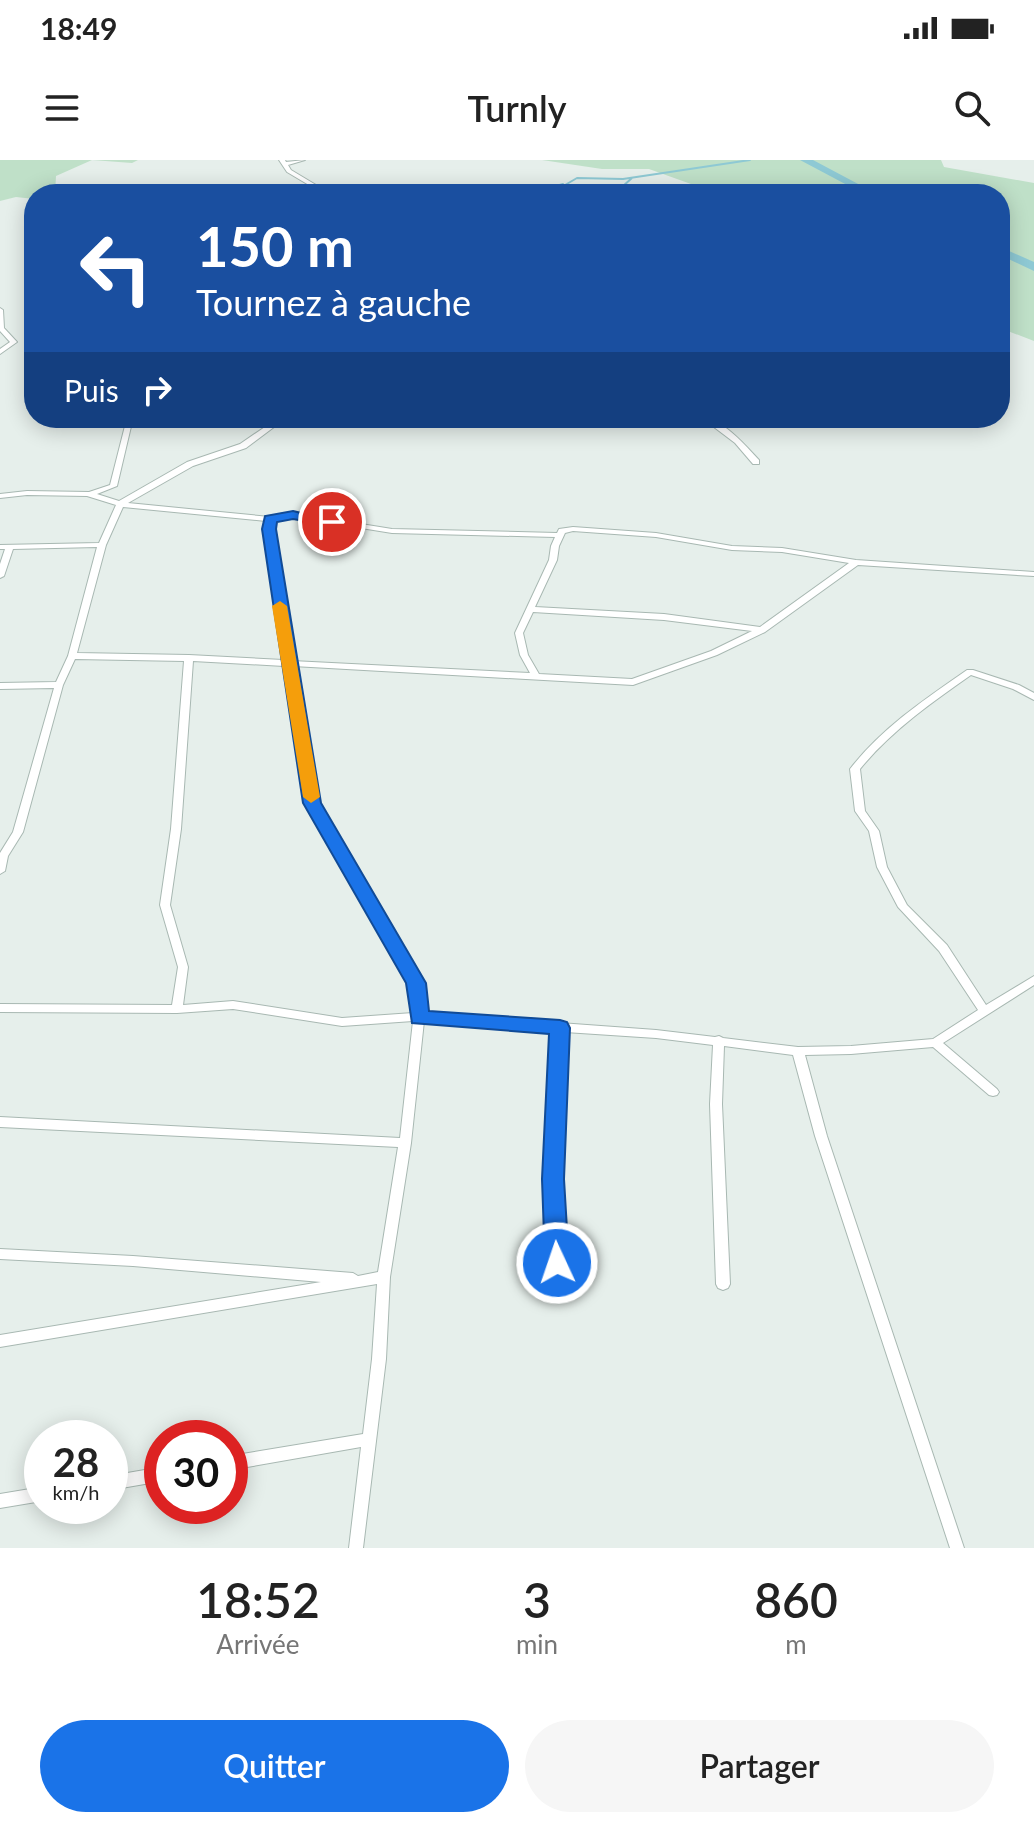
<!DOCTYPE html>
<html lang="fr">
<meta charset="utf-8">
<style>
body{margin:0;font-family:Lato,sans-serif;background:#f6f6f6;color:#222;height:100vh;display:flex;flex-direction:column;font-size:30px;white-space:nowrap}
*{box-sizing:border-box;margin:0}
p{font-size:26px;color:#767676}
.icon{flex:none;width:44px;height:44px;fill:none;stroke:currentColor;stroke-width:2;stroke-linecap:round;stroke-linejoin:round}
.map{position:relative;height:1388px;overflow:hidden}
.side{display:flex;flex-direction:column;background:#fff;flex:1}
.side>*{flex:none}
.guide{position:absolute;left:24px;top:24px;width:986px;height:244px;border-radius:32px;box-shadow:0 4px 20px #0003;background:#1a4fa0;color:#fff;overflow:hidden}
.speed{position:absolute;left:24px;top:1260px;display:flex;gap:16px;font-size:40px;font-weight:700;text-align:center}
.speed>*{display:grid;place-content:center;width:104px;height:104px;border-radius:50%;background:#fff;box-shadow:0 4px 20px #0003;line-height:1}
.speed small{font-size:20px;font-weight:400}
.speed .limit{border:12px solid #d22;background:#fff;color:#111}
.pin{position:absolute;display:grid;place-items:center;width:68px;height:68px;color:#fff;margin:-34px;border:4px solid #fff;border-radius:50%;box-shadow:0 2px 8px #0007}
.me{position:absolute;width:88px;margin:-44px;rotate:357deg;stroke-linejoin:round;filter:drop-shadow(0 0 6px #0008)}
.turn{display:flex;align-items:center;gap:28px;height:168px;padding:0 40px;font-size:36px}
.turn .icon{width:104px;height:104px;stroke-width:2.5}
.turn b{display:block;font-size:56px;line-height:68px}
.then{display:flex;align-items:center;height:76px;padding:0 40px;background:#0003;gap:16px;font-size:30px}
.eta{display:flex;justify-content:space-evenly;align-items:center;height:136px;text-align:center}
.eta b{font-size:48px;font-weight:600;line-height:56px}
.cta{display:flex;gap:16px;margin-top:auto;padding:16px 40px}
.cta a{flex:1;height:92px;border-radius:48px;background:#1a73e8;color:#fff;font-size:32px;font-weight:600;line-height:92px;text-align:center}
.cta a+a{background:#f6f6f6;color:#222}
.status{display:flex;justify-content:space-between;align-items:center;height:56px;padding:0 40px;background:#fff;direction:ltr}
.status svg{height:22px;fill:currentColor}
header{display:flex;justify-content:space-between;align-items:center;height:104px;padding:0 40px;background:#fff;font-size:36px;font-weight:600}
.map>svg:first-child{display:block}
.green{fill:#bfe0c8}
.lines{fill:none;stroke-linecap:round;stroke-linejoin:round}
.stream{stroke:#8ec9d4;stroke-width:2}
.river{fill:#8ec9d4;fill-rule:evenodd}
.minor-casing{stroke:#a8b8b2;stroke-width:2}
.minor{fill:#fff;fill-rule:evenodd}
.route{fill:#1a73e8;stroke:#114b97;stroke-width:2}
.slow{fill:#f59e0b}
</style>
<div class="status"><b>18:49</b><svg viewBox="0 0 49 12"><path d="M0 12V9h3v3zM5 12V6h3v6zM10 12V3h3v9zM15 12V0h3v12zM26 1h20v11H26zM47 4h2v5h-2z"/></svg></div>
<header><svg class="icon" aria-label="menu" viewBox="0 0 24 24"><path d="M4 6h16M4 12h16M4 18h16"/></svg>Turnly<svg class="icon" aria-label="search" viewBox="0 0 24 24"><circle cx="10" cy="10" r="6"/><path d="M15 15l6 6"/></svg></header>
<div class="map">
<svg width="1034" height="1388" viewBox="0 0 1034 1388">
<rect width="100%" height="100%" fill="#e6efeb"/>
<!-- green -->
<path class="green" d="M 0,0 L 138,0 L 132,3 L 92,0 L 56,16 L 55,34 L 34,34 L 34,39 L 16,37 L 0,41 Z
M 542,0 L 941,0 L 944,7 L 1034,23 L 1034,181 L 1000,168 L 1000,34 L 719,34 L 649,9 L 602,9 Z"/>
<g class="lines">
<!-- stream -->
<path class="stream" d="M 528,34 L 563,24
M 563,34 L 560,28 L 577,18 L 623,19 L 750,0
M 613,34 L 624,32
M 625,34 L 623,26 L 632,18"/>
<!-- river -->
<path class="river" d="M 800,0 L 813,0 L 877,34 L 864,34 Z
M 1000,87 L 1034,102 L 1034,111 L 1000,95 Z"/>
<defs>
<path id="minor" d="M 279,0 L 285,0 L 286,2 L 305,0 L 288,5 L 291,10 L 331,34 L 324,34 L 287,12 Z
M 0,148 L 3,150 L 4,168 L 17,182 L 0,194 L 0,189 L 10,182 L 0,171 Z
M 127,258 L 133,258 L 117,326 L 97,334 L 119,341 L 187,302 L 240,284 L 278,258 L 286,258 L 246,288 L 193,306 L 128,343 L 270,357 L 293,353 L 392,369 L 557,373 L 559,369 L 573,367 L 656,373 L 732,386 L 782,388 L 856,400 L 1034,412 L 1034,416 L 858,405 L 765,472 L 717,495 L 633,525 L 293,506 L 313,604 L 317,643 L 421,823 L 424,853 L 656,870 L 715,877 L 719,876 L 723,878 L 798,887 L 851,886 L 933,879 L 978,850 L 939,791 L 898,747 L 877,707 L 869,671 L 855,651 L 850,609 C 882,568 925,539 967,510 L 973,510 L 1019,525 L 1034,533 L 1034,540 L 1013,529 L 971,515 C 931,543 891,571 860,609 L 865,651 L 879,671 L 887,707 L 907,745 L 947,785 L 986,845 L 1034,816 L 1034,825 L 943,883 L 997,929 L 999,932 L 997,935 L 993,936 L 989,935 L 933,887 L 851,894 L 805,895 L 827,976 L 964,1388 L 950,1388 L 815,976 L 793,895 L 724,886 L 722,944 L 730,1124 L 728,1128 L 723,1130 L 718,1128 L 716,1124 L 710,944 L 713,885 L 656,878 L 565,872 L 559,1019 L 563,1103 L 562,1107 L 557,1108 L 552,1107 L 551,1103 L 547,1019 L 554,871 L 424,861 L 411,983 L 390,1117 L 386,1199 L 363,1388 L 349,1388 L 361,1287 L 230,1310 L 230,1296 L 363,1274 L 372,1199 L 377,1124 L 0,1187 L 0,1175 L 321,1122 L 133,1106 L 0,1099 L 0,1089 L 133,1096 L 353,1113 L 358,1116 L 378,1112 L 398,987 L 0,967 L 0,957 L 400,978 L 413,861 L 342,866 L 233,849 L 177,853 L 0,852 L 0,844 L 172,845 L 178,807 L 160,745 L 171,669 L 184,501 L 75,499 L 63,525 L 23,672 L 8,696 L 5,711 L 0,714 L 0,693 L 13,672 L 54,528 L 0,529 L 0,523 L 56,522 L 68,496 L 97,387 L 13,389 L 4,416 L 0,418 L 0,404 L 5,389 L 0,389 L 0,385 L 99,383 L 116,345 L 87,336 L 27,335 L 0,338 L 0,334 L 27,331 L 89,332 L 110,325 ZM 123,347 L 266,361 L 283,500 L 189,495 L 77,493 L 106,385 ZM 293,357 L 392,373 L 555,377 L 551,386 L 549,400 L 515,473 L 520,495 L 530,513 L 292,501 L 274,361 ZM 573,371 L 656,377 L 732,390 L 782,392 L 849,403 L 760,467 L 664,454 L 535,447 L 557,400 L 559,386 L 565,373 ZM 533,452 L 664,460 L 752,471 L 711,491 L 632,519 L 539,514 L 528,495 L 523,473 ZM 193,501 L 284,506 L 303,604 L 307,643 L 411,823 L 413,853 L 342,858 L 233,841 L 183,845 L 188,807 L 170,745 L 181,669 Z
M 702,258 C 722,258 746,286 759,300 L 759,304 L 753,304 L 735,283 Z
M 162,1307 L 162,1321 L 110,1330 L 110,1316 Z
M 42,1327 L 42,1341 L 0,1348 L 0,1334 Z"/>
</defs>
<!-- minor casing -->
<use href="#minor" class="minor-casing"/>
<!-- minor -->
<use href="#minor" class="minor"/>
</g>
<!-- route -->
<path class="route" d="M 293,351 L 339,362 L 332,366 L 293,359 L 277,362 L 276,369 L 321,643 L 426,823 L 429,851 L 560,860 L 567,862 L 570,868 L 564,1019 L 569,1103 L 565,1110 L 557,1113 L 549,1110 L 545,1103 L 542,1019 L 549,874 L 412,863 L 406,823 L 303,643 L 262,369 L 265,356 Z"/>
<!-- slow -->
<path class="slow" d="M 280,441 L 287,446 L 320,637 L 311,643 L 303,637 L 272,446 Z"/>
</svg>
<div class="speed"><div>28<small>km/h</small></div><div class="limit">30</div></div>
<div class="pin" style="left:332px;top:362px;background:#d93025"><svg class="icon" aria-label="arrive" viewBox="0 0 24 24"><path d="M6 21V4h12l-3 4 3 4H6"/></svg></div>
<svg class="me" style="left:557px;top:1103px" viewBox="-20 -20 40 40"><circle r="17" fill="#1a73e8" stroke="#fff" stroke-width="3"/><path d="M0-11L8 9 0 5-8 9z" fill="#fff"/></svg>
<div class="guide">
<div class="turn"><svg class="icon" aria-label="left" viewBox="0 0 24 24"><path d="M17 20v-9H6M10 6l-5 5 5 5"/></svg><div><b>150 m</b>Tournez à gauche</div></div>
<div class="then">Puis<svg class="icon" aria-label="right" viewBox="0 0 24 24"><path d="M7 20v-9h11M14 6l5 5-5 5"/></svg></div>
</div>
</div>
<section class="side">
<div class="eta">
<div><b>18:52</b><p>Arrivée</p></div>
<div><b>3</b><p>min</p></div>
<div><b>860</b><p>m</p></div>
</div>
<div class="cta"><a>Quitter</a><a>Partager</a></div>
</section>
